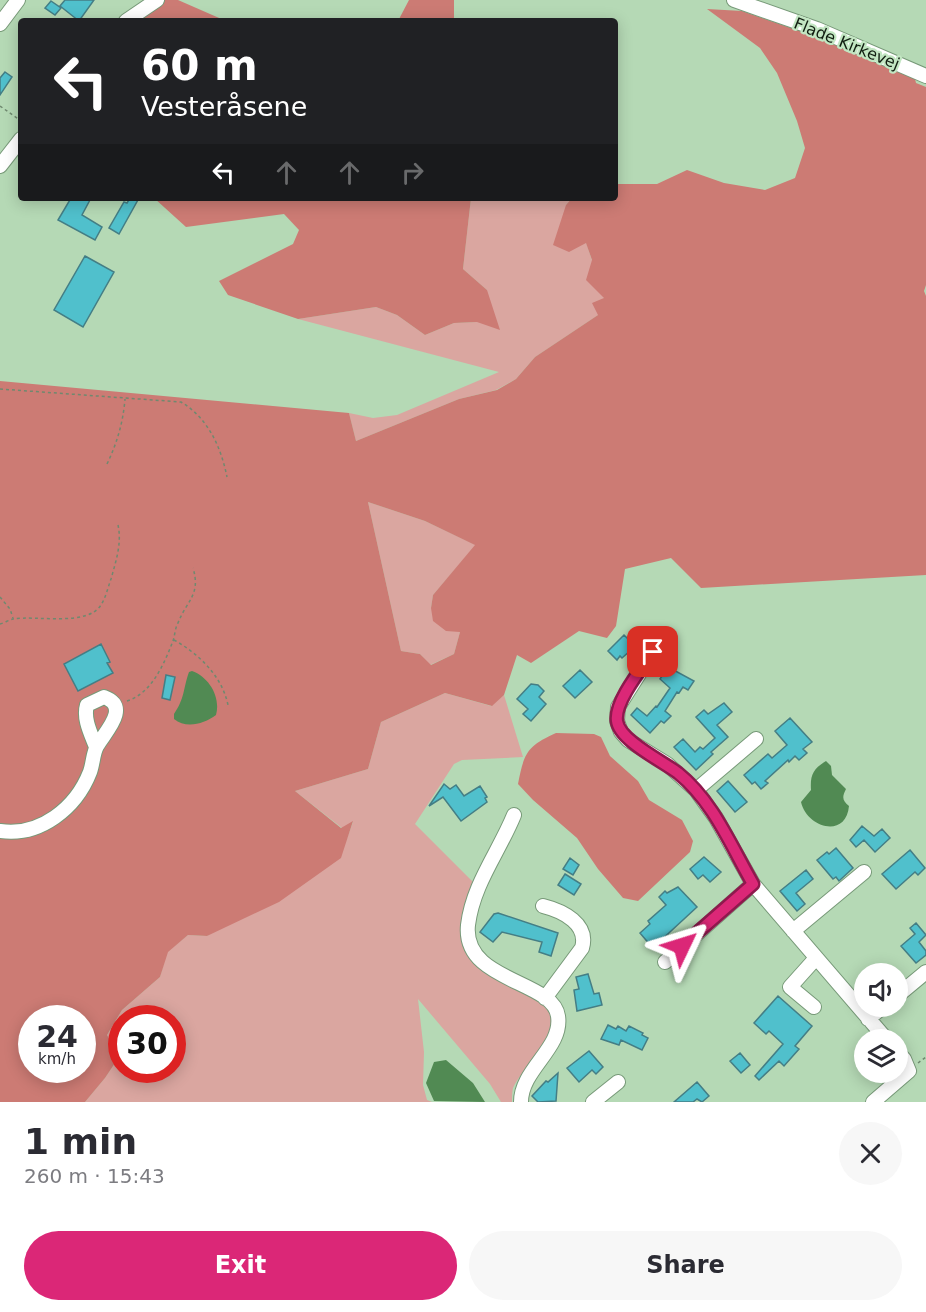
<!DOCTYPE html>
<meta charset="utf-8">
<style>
body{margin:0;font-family:"DejaVu Sans",sans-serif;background:#f7f7f7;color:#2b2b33;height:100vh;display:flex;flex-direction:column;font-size:22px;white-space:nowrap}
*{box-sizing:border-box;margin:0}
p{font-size:20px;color:#7c7c81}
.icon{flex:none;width:33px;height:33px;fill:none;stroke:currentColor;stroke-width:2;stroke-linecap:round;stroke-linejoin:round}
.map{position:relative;height:1102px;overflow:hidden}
.drawer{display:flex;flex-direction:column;background:#fff;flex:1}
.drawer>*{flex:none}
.banner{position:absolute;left:18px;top:18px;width:600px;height:183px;border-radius:6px;box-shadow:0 3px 15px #0003;background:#202124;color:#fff;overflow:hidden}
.tools{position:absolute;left:854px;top:963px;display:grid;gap:12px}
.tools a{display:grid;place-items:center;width:54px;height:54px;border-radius:50%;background:#fff;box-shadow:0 3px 15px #0003;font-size:30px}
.speed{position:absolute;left:18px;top:1005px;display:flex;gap:12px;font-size:30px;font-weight:700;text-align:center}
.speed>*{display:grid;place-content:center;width:78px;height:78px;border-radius:50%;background:#fff;box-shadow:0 3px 15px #0003;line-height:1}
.speed small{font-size:15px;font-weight:400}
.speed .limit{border:9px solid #d22;background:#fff;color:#111}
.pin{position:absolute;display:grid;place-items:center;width:51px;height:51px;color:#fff;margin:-26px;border-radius:12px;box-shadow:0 3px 9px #0006}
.me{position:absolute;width:66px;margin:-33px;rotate:49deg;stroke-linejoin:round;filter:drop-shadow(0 0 4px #0008)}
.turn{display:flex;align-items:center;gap:21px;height:126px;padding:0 24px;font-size:27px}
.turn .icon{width:78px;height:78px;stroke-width:2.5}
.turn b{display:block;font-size:42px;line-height:51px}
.lanes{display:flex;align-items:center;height:57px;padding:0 24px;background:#0003;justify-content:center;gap:30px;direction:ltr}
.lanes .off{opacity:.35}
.round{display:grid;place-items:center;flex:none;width:63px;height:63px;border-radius:32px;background:#f7f7f7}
.summary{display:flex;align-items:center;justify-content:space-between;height:102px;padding:0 24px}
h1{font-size:36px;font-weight:600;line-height:45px}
.action{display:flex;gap:12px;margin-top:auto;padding:12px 24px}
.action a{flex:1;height:69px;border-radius:36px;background:#db2777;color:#fff;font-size:24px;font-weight:600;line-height:69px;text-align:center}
.action a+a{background:#f7f7f7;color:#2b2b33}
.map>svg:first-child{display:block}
.green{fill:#daa6a0;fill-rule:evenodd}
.forest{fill:#cc7b74;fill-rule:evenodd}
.water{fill:#518a53}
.building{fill:#50c0cc;stroke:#447e85;stroke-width:1.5}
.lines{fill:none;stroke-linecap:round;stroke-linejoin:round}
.minor-casing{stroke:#779978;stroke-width:16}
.path{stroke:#6f896f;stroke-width:1.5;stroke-dasharray:3 3;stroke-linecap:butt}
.minor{stroke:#fff;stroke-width:14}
.route-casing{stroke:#8e194d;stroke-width:15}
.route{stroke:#db2777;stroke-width:10}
.labels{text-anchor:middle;stroke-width:4.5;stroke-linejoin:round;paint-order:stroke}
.street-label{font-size:16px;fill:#111e11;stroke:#c2e6c2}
</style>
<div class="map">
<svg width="926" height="1102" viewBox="0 0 926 1102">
<rect width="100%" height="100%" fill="#b5d9b5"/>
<!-- green -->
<path class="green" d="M 471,198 L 572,198 L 566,205 L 586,242 L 604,298 L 598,315 L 535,357 L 516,379 L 496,390 L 459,399 L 356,441 L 349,413 L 373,418 L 397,415 L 499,372 L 298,319 L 376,307 L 397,315 L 425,335 L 454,323 L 477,322 L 487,290 L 463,269 Z
M 368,502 L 425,521 L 476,545 L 433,595 L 431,608 L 460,632 L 454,654 L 430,665 L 420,654 L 401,651 Z
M 445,693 L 491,706 L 504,695 L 523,757 L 462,760 L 454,764 L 415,824 L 475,884 C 472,902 464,921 464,939 C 464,969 522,990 544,1002 C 569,1030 525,1063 513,1088 C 512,1092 512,1097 512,1102 L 501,1102 L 490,1084 L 418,999 L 424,1052 L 423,1085 L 427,1100 L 432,1102 L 85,1102 L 105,1078 L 119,1057 L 107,1035 L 122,1010 L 160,977 L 167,952 L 188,935 L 207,936 L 346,841 L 353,822 L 342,828 L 295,791 L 368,769 L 381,722 ZM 122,1018 L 172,1018 L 172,1070 L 122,1070 Z"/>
<!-- forest -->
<path class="forest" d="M 164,0 L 178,0 L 226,21 L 135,21 Z
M 409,0 L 454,0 L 454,21 L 398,21 Z
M 707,9 L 742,11 L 814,36 L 914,75 L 916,83 L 926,87 L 926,285 L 924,291 L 926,296 L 926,575 L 701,588 L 671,558 L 625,569 L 616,626 L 607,638 L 579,631 L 531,663 L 517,655 L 504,695 L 492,706 L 445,693 L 381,722 L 368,769 L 295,791 L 341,828 L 353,821 L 341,858 L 279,902 L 207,936 L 188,935 L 168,952 L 160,977 L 122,1010 L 107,1035 L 119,1057 L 105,1078 L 85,1102 L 0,1102 L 0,381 L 349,413 L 356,441 L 459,399 L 497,390 L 516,379 L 535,357 L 598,315 L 592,303 L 604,298 L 586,280 L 592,260 L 586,243 L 569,252 L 553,245 L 566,205 L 572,198 L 615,198 L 615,184 L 657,184 L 687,170 L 724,183 L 765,190 L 795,178 L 805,148 L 797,121 L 777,73 L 760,48 ZM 368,502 L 425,521 L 475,545 L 433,595 L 431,608 L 433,621 L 446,631 L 460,632 L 454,654 L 431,665 L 420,654 L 401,651 ZM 32,1018 L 82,1018 L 82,1070 L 32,1070 Z
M 154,198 L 471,198 L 463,269 L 487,290 L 500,330 L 477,322 L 454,323 L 425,335 L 397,315 L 376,307 L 298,319 L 228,295 L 219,281 L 293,244 L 299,230 L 284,214 L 186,227 Z
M 556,733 L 594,734 L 601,737 L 610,756 L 638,781 L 649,800 L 682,820 L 693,841 L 690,852 L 638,901 L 623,898 L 598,869 L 577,838 L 533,800 L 518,784 C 524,753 527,746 556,733 Z"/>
<!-- water -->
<path class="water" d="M 192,671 C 209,677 221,697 216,715 C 204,724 186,729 174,719 L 174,714 C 185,698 183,689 189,672 Z
M 826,761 L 831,766 L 832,775 L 846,789 C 842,797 842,800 849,806 C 846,839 807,828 801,802 L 811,790 C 810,775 813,769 826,761 Z
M 446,1060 L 473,1083 L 485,1102 L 434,1101 L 426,1083 L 434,1062 Z"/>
<!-- building -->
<path class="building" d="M 65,0 L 94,0 L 79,21 L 60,6 Z
M 51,1 L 61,8 L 55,15 L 45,8 Z
M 5,72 L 12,77 L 0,95 L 0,78 Z
M 71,198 L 91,198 L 82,215 L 102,227 L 95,240 L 58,220 Z
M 130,198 L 139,198 L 119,234 L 109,228 L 124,202 L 127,203 Z
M 85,256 L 114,272 L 83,327 L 54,310 Z
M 624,635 L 633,644 L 629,648 L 631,650 L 622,658 L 620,656 L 617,660 L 608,651 Z
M 101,644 L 110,662 L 107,663 L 113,673 L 78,691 L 64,664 Z
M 668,667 L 694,681 L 688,690 L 683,687 L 679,693 L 677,692 L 665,711 L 671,716 L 664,723 L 661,721 L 650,733 L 631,715 L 637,708 L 647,716 L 656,706 L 657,707 L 670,688 L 660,679 Z
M 580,670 L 592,682 L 575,698 L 563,686 Z
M 166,675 L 175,677 L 170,700 L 162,698 Z
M 531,684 L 538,685 L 544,691 L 539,697 L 546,704 L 531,721 L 523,714 L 528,709 L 517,699 Z
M 724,703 L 732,712 L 717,725 L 728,737 L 711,752 L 713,754 L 696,770 L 674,747 L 683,739 L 695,752 L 700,747 L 703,749 L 715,738 L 696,717 L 704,710 L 708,714 Z
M 790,718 L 812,742 L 803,749 L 807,753 L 799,760 L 795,756 L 789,762 L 788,760 L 765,781 L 768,783 L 761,789 L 755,782 L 752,784 L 744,775 L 768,754 L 772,758 L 787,745 L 775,731 Z
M 728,781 L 747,802 L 735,812 L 717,791 Z
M 444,784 L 450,789 L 456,785 L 464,796 L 480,786 L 487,797 L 485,798 L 487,802 L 461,821 L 443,797 L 429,806 Z
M 862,826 L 874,836 L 882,829 L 890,838 L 875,852 L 864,840 L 856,847 L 850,840 Z
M 836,848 L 853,868 L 839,881 L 836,877 L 833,879 L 817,860 L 827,852 L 829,854 Z
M 910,850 L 925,868 L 918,875 L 915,872 L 896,889 L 882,874 Z
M 704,857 L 721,872 L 710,882 L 703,875 L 698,879 L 690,869 Z
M 570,858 L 579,865 L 573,875 L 563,869 Z
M 806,870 L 813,879 L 796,893 L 805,904 L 797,911 L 780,891 Z
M 565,874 L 581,884 L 574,895 L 558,885 Z
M 678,887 L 697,907 L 658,943 L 657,941 L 651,946 L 640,933 L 650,924 L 648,921 L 666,905 L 659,897 L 665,891 L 667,893 Z
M 498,913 L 558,933 L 551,956 L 539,952 L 542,942 L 502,932 L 493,942 L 480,932 L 494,914 Z
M 916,923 L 926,935 L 919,942 L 926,951 L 926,955 L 916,963 L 901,946 L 915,934 L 910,928 Z
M 588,974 L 594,994 L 599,993 L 602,1005 L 577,1011 L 574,990 L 579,989 L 576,977 Z
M 778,996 L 812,1026 L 795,1046 L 799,1049 L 784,1066 L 779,1061 L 759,1080 L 755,1076 L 783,1044 L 769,1031 L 766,1034 L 754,1023 Z
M 608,1025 L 616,1029 L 618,1026 L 626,1031 L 629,1026 L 643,1033 L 642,1035 L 648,1038 L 642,1050 L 621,1040 L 619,1045 L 601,1039 Z
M 589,1051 L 603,1067 L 596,1074 L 592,1070 L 579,1082 L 567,1068 Z
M 740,1053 L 750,1065 L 741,1073 L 730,1061 Z
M 558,1073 L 556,1101 L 538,1102 L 532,1096 L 546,1081 L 548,1082 Z
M 697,1082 L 709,1096 L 702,1102 L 697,1099 L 693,1102 L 674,1102 Z"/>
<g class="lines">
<defs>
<path id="minor" d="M 734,0 L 817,29 L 926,76
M 126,21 L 157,0
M 0,24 L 18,0
M 0,166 L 21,139
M 653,652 L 618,707 L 617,721 L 621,732 L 628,740 L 667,764 L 696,790 L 716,818 L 753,884 L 887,1040
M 696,790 L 756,739
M 514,815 C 499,852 473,884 468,925 C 462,982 553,980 558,1016 C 563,1048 521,1069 521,1102
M 0,831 C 40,837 76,808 90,772 C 93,764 93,753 97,746 C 105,732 131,707 104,697 L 87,705 C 83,719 91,734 96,747
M 543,906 C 563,911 589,924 582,948 L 545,998
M 793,931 L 864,872
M 665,962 L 753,884
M 897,996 L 926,972
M 814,1007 L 790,987 L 816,958
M 868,1019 L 884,1006
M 593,1102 L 618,1082
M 873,1102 L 909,1071 L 904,1059 L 897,1051"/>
</defs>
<!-- minor casing -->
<use href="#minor" class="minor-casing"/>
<!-- path -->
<path class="path" d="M 0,106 L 21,121
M 0,389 L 181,402 C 208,418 221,447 227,477
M 107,464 C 117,443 123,423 125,399
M 0,597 L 10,609 L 13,618
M 0,624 C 4,623 9,620 13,619 C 36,615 87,627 101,605 C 106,597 108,587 111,579 C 116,561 122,543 118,525
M 174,640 C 199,654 222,676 228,705
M 127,701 C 152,693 164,664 173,641 C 175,635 175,628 178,623 C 187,600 201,595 193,568
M 918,1063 L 926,1057"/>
<!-- minor -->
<use href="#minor" class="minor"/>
</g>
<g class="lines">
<defs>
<path id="route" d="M 653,652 C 642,668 614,702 617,721 C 619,740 662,761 678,773 C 713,801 731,846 753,884 L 682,946"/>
</defs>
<!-- route casing -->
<use href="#route" class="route-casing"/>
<!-- route -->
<use href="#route" class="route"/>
</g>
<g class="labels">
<!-- street labels -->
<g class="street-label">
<text transform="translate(847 43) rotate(22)" y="6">Flade Kirkevej</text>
</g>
</g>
</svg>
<div class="tools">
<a><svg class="icon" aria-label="sound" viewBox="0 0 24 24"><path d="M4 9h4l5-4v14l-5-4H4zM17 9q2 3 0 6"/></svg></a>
<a><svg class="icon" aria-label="layers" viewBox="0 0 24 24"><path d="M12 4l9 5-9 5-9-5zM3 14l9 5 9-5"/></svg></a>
</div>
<div class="speed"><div>24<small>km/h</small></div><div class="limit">30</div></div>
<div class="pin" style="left:653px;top:652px;background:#d93025"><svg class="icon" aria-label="arrive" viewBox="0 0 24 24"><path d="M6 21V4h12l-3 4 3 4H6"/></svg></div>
<svg class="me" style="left:682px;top:946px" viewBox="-20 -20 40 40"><path d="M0-17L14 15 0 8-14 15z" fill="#db2777" stroke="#fff" stroke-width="4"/></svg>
<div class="banner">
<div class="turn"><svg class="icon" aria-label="left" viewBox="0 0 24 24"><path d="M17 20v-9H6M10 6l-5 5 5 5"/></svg><div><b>60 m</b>Vesteråsene</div></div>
<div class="lanes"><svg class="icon" aria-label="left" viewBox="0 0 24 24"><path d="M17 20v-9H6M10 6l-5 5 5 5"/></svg><svg class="icon off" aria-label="ahead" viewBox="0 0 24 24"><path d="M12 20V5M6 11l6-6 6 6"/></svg><svg class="icon off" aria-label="ahead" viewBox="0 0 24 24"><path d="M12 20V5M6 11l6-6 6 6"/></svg><svg class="icon off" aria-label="right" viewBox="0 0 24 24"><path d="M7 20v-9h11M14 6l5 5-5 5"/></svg></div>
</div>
</div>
<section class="drawer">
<div class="summary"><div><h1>1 min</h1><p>260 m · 15:43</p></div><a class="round"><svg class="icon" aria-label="close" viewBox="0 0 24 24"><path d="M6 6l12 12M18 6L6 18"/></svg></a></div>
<div class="action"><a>Exit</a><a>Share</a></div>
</section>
